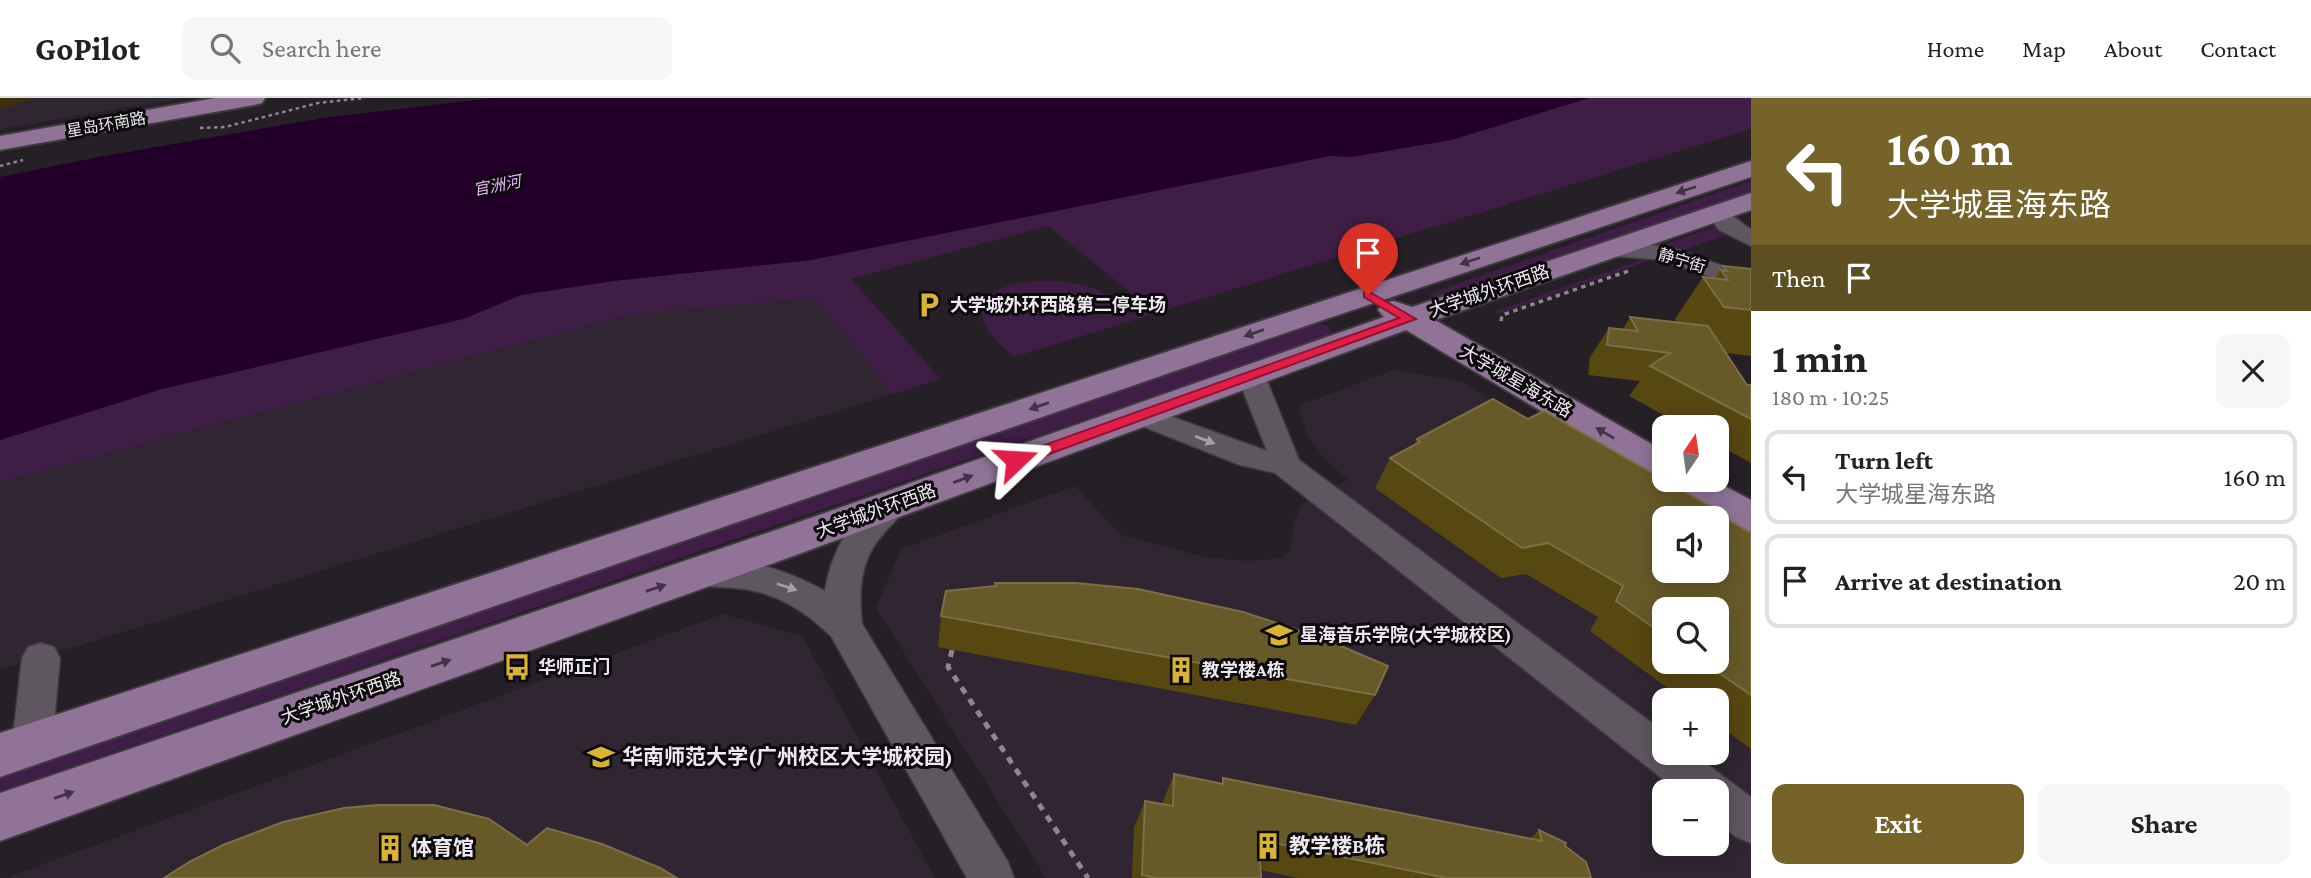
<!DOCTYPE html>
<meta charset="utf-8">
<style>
body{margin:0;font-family:"Crimson Pro","Noto Sans SC",serif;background:#f6f6f6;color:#222;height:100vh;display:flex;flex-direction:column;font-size:26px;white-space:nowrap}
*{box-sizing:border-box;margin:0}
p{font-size:23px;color:#767676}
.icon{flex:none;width:38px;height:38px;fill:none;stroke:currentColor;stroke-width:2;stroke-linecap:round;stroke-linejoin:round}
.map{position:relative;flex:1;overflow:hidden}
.sheet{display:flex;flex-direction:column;background:#fff;width:560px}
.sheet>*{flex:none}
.banner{background:#75632a;color:#fff;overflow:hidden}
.needle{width:46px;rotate:13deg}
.controls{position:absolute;left:1652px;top:317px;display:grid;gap:14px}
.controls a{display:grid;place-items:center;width:77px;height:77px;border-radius:14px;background:#fff;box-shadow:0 4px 18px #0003;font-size:35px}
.pin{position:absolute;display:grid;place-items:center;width:60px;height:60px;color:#fff;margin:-72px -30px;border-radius:50% 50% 50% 0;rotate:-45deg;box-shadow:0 0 7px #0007}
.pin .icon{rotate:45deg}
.me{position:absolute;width:77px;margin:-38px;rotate:70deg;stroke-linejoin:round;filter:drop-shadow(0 0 5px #0008)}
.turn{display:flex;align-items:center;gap:24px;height:147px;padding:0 21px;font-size:32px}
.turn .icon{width:91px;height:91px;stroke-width:2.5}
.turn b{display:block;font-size:49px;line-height:60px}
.then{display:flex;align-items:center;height:66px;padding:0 21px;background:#0003;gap:14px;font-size:26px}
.round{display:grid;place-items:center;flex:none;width:74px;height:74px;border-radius:14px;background:#f6f6f6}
.head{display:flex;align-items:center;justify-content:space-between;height:119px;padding:0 21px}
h1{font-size:42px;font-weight:700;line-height:52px}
.button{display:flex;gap:14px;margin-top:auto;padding:14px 21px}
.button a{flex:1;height:80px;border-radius:14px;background:#75632a;color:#fff;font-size:28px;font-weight:700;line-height:80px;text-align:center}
.button a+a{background:#f6f6f6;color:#222}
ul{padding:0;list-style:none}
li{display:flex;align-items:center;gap:21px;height:94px;margin:0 14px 10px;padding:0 7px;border:4px solid #e0e0e0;border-radius:14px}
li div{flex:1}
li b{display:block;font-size:26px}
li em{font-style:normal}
header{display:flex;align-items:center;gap:42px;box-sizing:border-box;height:98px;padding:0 35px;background:#fff;border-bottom:2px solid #e0e0e0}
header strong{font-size:33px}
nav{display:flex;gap:38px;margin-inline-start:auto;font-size:24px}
.search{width:490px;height:63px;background:#f6f6f6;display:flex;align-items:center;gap:18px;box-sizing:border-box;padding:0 24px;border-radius:14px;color:#767676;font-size:26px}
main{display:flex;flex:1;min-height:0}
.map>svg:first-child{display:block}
.built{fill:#302632;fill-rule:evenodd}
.green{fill:#3f1e46}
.water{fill:#22002a}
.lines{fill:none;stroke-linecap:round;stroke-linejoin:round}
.minor-casing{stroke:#3f3a40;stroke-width:3}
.major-casing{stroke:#3f3a40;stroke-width:4}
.path-far2{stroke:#8d888e;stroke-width:2.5;stroke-dasharray:3.5 3.5;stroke-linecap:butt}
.path-far1{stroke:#8d888e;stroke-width:3.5;stroke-dasharray:4.5 4.5;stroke-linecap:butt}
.path{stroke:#8d888e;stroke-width:5;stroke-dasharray:7 7;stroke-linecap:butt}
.minor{fill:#5e575f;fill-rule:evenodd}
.major{fill:#907396;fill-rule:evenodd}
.wall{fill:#574711;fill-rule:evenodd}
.shaded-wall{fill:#3c300f}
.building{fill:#675928;stroke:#7c6f47;stroke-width:2;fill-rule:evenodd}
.oneway{fill:#413444}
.oneway2{fill:#a6a0a6}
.route{fill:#e11d48;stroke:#92132f;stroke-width:2}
.labels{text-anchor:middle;stroke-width:6;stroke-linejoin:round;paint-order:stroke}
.far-street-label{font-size:16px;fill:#ede9ee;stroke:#0c0a0d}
.far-water-label{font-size:16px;font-style:italic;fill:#f0b2fe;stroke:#0c0a0d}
.street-label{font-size:18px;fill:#ede9ee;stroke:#0c0a0d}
.poi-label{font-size:18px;font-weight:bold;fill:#ede9ee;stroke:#0c0a0d;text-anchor:start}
.near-poi-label{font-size:21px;font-weight:bold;fill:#ede9ee;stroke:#0c0a0d;text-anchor:start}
</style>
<header>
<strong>GoPilot</strong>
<div class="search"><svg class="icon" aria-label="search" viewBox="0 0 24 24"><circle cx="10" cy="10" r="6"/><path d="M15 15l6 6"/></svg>Search here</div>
<nav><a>Home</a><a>Map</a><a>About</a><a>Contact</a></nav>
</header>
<main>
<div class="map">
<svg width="1751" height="780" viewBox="0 0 1751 780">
<rect width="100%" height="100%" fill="#251f26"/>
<!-- built -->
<path class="built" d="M 0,0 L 185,0 L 0,31 Z
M 815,200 L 893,296 L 0,572 L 0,384 L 627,217 Z
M 1394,272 L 1463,284 L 1687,420 L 1664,420 L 1664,472 L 1717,472 L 1751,459 L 1751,780 L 1046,780 L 876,510 L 901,451 L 1075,388 L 1121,437 L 1208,460 L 1249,463 L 1283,460 L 1291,451 L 1294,423 L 1301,408 L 1312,399 L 1348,382 L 1324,360 L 1308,338 L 1298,308 ZM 1664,511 L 1717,511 L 1717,564 L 1664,564 ZM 1664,602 L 1717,602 L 1717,654 L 1664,654 ZM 1664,693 L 1717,693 L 1717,746 L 1664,746 Z
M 723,516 L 802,538 L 935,780 L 6,780 Z"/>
<!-- green -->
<path class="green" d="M 1589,0 L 1751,0 L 1751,31 L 1014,259 C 1004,249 992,240 985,227 C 960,173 1095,170 1122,209 L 1141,203 L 1048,128 L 851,181 L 941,281 L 893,296 L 815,200 L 627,217 L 0,384 L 0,342 L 162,291 L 463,221 L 521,197 L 613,183 L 811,162 L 1330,58 L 1351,59 L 1451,42 Z
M 1751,83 L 1751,93 L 1437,200 L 1428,196 Z
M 1717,128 L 1730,136 L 1681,153 L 1660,148 Z
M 1644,161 L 1648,163 L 1499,216 L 1495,213 Z
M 1317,226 L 1328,228 L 1333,236 L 0,693 L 0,671 Z"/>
<!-- water -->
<path class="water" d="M 492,0 L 1589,0 L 1451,42 L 1351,59 L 1330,58 L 811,162 L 613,183 L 521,197 L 463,221 L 162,291 L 0,342 L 0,79 L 99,59 L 323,20 Z"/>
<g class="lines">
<defs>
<path id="minor" d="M 1717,108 C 1727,111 1740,125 1751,131 L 1751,148 L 1719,132 L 1706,115 L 1709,110 Z
M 1610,145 L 1667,148 L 1751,178 L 1751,194 L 1664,162 L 1602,157 L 1598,152 L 1602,147 Z
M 1251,270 L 1261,272 L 1265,278 L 1299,362 L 1664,634 L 1664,654 L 1691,654 L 1751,699 L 1751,745 L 1736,739 L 1717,724 L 1717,693 L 1678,693 L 1275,375 L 1240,367 L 1132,324 L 1127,317 L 1132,310 L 1142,308 L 1267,353 L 1237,278 L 1241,272 Z
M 891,396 L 902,399 L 907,407 C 900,420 888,429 879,441 C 859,466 859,496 862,526 L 1008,764 L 1014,780 L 967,780 L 831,538 C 804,512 774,493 735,490 C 718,488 702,490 686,485 L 681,476 L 686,467 C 731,453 785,471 825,493 C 830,458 854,406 891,396 Z
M 41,545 L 54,549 L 60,560 L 52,647 L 46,660 L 32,665 L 18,660 L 12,647 L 22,560 L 28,549 Z"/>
<path id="major" d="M 215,0 L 265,0 L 262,5 L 254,7 L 0,52 L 0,38 Z
M 1751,63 L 1751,79 L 1323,222 L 0,679 L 0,635 Z
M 1751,95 L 1751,112 L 1435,222 L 1664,353 L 1664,382 L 1713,382 L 1751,402 L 1751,434 L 1737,430 L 1671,391 L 1665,382 L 1651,379 L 1406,232 L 807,453 L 0,743 L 0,695 L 779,431 L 1384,219 L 1378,212 L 1383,205 L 1394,203 L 1412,209 Z"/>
</defs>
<!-- minor casing -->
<use href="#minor" class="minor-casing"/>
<!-- major casing -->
<use href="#major" class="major-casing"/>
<!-- path-far2 -->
<path class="path-far2" d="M 200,30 L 225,29 L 318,5 L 364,0
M 0,68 L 23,62"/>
<!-- path-far1 -->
<path class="path-far1" d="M 1501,223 L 1502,217 L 1631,172"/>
<!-- path -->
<path class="path" d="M 952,552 L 948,569 L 1088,780"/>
<!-- minor -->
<use href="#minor" class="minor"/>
<!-- major -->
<use href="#major" class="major"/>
</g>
<!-- wall -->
<path class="wall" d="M 1723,168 L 1751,171 L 1751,258 L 1726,255 L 1747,287 L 1751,287 L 1751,365 L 1717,346 L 1717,329 L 1685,329 L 1629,298 L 1640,283 L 1588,277 L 1590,259 L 1609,230 L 1623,231 L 1630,219 L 1678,225 L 1675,221 L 1703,179 L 1715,180 Z
M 1528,321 L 1728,422 L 1751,435 L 1751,651 L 1717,626 L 1717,602 L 1684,602 L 1590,533 L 1598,519 L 1526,476 L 1501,480 L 1375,390 L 1390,360 L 1414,347 L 1417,341 ZM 1664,511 L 1717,564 L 1664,564 Z
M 995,485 L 1375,597 L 1356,627 L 938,549 L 941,518 L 994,488 Z
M 1174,676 L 1221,685 L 1223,680 L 1530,741 L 1539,732 L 1565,748 L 1591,780 L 1297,780 L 1261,772 L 1261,780 L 1132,780 L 1134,730 L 1145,703 L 1162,706 Z"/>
<!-- shaded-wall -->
<path class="shaded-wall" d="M 0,0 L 35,0 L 0,11 Z"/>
<!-- building -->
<path class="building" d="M 1723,168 L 1751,171 L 1751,212 L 1724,209 L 1703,179 L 1728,182 L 1721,172 L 1727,173 Z
M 1630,219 L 1708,228 L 1747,287 L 1751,287 L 1751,321 L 1650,268 L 1670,255 L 1607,247 L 1609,230 L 1638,233 Z
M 1493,301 L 1528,321 L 1544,313 L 1729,419 L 1727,421 L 1751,435 L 1751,597 L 1703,564 L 1717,564 L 1717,511 L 1664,511 L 1664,537 L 1616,503 L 1623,488 L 1548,445 L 1522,450 L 1390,360 L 1420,344 L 1417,341 ZM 1664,420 L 1717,420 L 1717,472 L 1664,472 Z
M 995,485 L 1076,485 L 1138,491 L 1243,514 L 1322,540 L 1388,568 L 1375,597 L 941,518 L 946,493 L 996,488 Z
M 1174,676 L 1223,686 L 1223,680 L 1542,743 L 1539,732 L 1566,745 L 1565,748 L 1586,764 L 1591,780 L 1447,780 L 1259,742 L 1261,780 L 1157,780 L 1142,777 L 1145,703 L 1173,708 Z
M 378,707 L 434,707 L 489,721 L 527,747 L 547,730 L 602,746 L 660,770 L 677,780 L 164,780 L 189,764 L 223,747 L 283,724 L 344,710 Z"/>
<!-- one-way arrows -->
<defs><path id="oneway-solid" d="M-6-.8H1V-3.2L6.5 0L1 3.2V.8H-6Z" transform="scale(1.75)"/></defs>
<g class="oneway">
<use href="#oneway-solid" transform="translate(1686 92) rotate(162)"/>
<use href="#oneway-solid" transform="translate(1470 163) rotate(162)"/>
<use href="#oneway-solid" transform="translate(1254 235) rotate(161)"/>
<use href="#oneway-solid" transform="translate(1039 308) rotate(161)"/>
<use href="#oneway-solid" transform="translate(1605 335) rotate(-150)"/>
<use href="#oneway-solid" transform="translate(963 381) rotate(-20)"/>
<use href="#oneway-solid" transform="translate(656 490) rotate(-19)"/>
<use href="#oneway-solid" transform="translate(441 565) rotate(-19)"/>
<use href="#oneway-solid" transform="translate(64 697) rotate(-19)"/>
</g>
<g class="oneway2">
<use href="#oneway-solid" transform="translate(1205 342) rotate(21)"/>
<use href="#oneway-solid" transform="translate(787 489) rotate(18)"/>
</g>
<!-- route -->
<path class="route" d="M 1368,193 L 1416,221 L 1022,366 L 1016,367 L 1008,362 L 1011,359 L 1399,220 L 1364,199 L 1364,194 Z"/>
<!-- icons -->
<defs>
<symbol id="parking-bare" viewBox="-9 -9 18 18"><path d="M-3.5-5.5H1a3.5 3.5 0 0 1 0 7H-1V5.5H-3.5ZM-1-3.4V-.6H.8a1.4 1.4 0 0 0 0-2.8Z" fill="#dbb333" stroke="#0c0a0d" stroke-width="2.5" paint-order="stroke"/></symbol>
<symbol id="university-bare" viewBox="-9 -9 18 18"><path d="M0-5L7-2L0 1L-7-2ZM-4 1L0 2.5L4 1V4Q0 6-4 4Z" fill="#dbb333" stroke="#0c0a0d" stroke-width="2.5" paint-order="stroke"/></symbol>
<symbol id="bus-bare" viewBox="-9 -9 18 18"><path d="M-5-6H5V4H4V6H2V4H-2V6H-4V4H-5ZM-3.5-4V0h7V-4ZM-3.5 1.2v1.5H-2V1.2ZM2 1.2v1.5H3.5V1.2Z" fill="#dbb333" stroke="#0c0a0d" stroke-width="2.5" paint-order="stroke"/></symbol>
<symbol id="building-bare" viewBox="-9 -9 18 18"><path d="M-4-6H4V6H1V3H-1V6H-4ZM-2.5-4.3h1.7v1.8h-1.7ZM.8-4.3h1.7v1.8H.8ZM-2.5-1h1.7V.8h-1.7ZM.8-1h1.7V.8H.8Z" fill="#dbb333" stroke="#0c0a0d" stroke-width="2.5" paint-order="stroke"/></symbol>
</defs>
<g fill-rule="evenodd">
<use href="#parking-bare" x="910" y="188" width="38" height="38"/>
<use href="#university-bare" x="1260" y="518" width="38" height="38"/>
<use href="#bus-bare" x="498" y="550" width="38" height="38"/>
<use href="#building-bare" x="1162" y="553" width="38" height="38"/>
<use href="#university-bare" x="582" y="640" width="38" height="38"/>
<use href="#building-bare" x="1249" y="729" width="38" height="38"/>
<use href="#building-bare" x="371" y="731" width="38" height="38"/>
</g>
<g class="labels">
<!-- far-street labels -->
<g class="far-street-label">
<text transform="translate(106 26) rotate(-10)" y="6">星岛环南路</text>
<text transform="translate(1682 162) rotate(17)" y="6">静宁街</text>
</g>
<!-- far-water labels -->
<g class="far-water-label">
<text transform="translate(497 87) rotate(-11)" y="6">官洲河</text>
</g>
<!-- street labels -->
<g class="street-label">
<text transform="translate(1489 193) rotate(-19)" y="6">大学城外环西路</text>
<text transform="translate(1516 283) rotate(30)" y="6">大学城星海东路</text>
<text transform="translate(876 413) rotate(-20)" y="6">大学城外环西路</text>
<text transform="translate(341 600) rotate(-19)" y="6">大学城外环西路</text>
</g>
<!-- poi labels -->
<g class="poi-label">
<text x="950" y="213">大学城外环西路第二停车场</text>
<text x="1300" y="543">星海音乐学院(大学城校区)</text>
<text x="538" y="575">华师正门</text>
<text x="1202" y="578">教学楼A栋</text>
</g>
<!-- near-poi labels -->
<g class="near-poi-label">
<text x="622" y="666">华南师范大学(广州校区大学城校园)</text>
<text x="1289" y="755">教学楼B栋</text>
<text x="411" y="757">体育馆</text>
</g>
</g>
</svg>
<div class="controls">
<a><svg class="needle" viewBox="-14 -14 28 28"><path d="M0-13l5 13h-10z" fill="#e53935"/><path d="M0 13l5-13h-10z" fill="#767676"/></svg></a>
<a><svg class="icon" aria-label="sound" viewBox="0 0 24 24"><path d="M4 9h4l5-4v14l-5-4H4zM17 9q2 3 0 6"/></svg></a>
<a><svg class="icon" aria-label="search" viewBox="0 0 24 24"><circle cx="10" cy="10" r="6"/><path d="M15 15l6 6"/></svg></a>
<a>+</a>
<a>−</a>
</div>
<div class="pin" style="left:1368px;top:197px;background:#d93025"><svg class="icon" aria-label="arrive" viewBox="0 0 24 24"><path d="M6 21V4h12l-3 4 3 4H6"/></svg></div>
<svg class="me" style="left:1016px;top:362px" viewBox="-20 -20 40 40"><path d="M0-17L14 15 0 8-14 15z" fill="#e11d48" stroke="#fff" stroke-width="4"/></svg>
</div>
<section class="sheet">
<div class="banner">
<div class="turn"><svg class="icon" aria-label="left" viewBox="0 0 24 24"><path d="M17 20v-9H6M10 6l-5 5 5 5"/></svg><div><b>160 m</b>大学城星海东路</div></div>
<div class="then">Then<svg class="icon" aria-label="arrive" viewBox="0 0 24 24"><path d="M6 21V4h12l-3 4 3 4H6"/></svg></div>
</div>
<div class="head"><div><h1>1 min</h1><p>180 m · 10:25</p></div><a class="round"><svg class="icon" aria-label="close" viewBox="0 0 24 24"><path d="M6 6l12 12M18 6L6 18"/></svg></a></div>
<ul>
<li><svg class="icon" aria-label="left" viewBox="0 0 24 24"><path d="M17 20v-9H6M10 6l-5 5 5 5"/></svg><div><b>Turn left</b><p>大学城星海东路</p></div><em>160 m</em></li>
<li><svg class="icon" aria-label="arrive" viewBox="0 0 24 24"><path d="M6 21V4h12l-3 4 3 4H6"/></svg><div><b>Arrive at destination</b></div><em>20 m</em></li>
</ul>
<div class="button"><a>Exit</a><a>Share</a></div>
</section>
</main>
